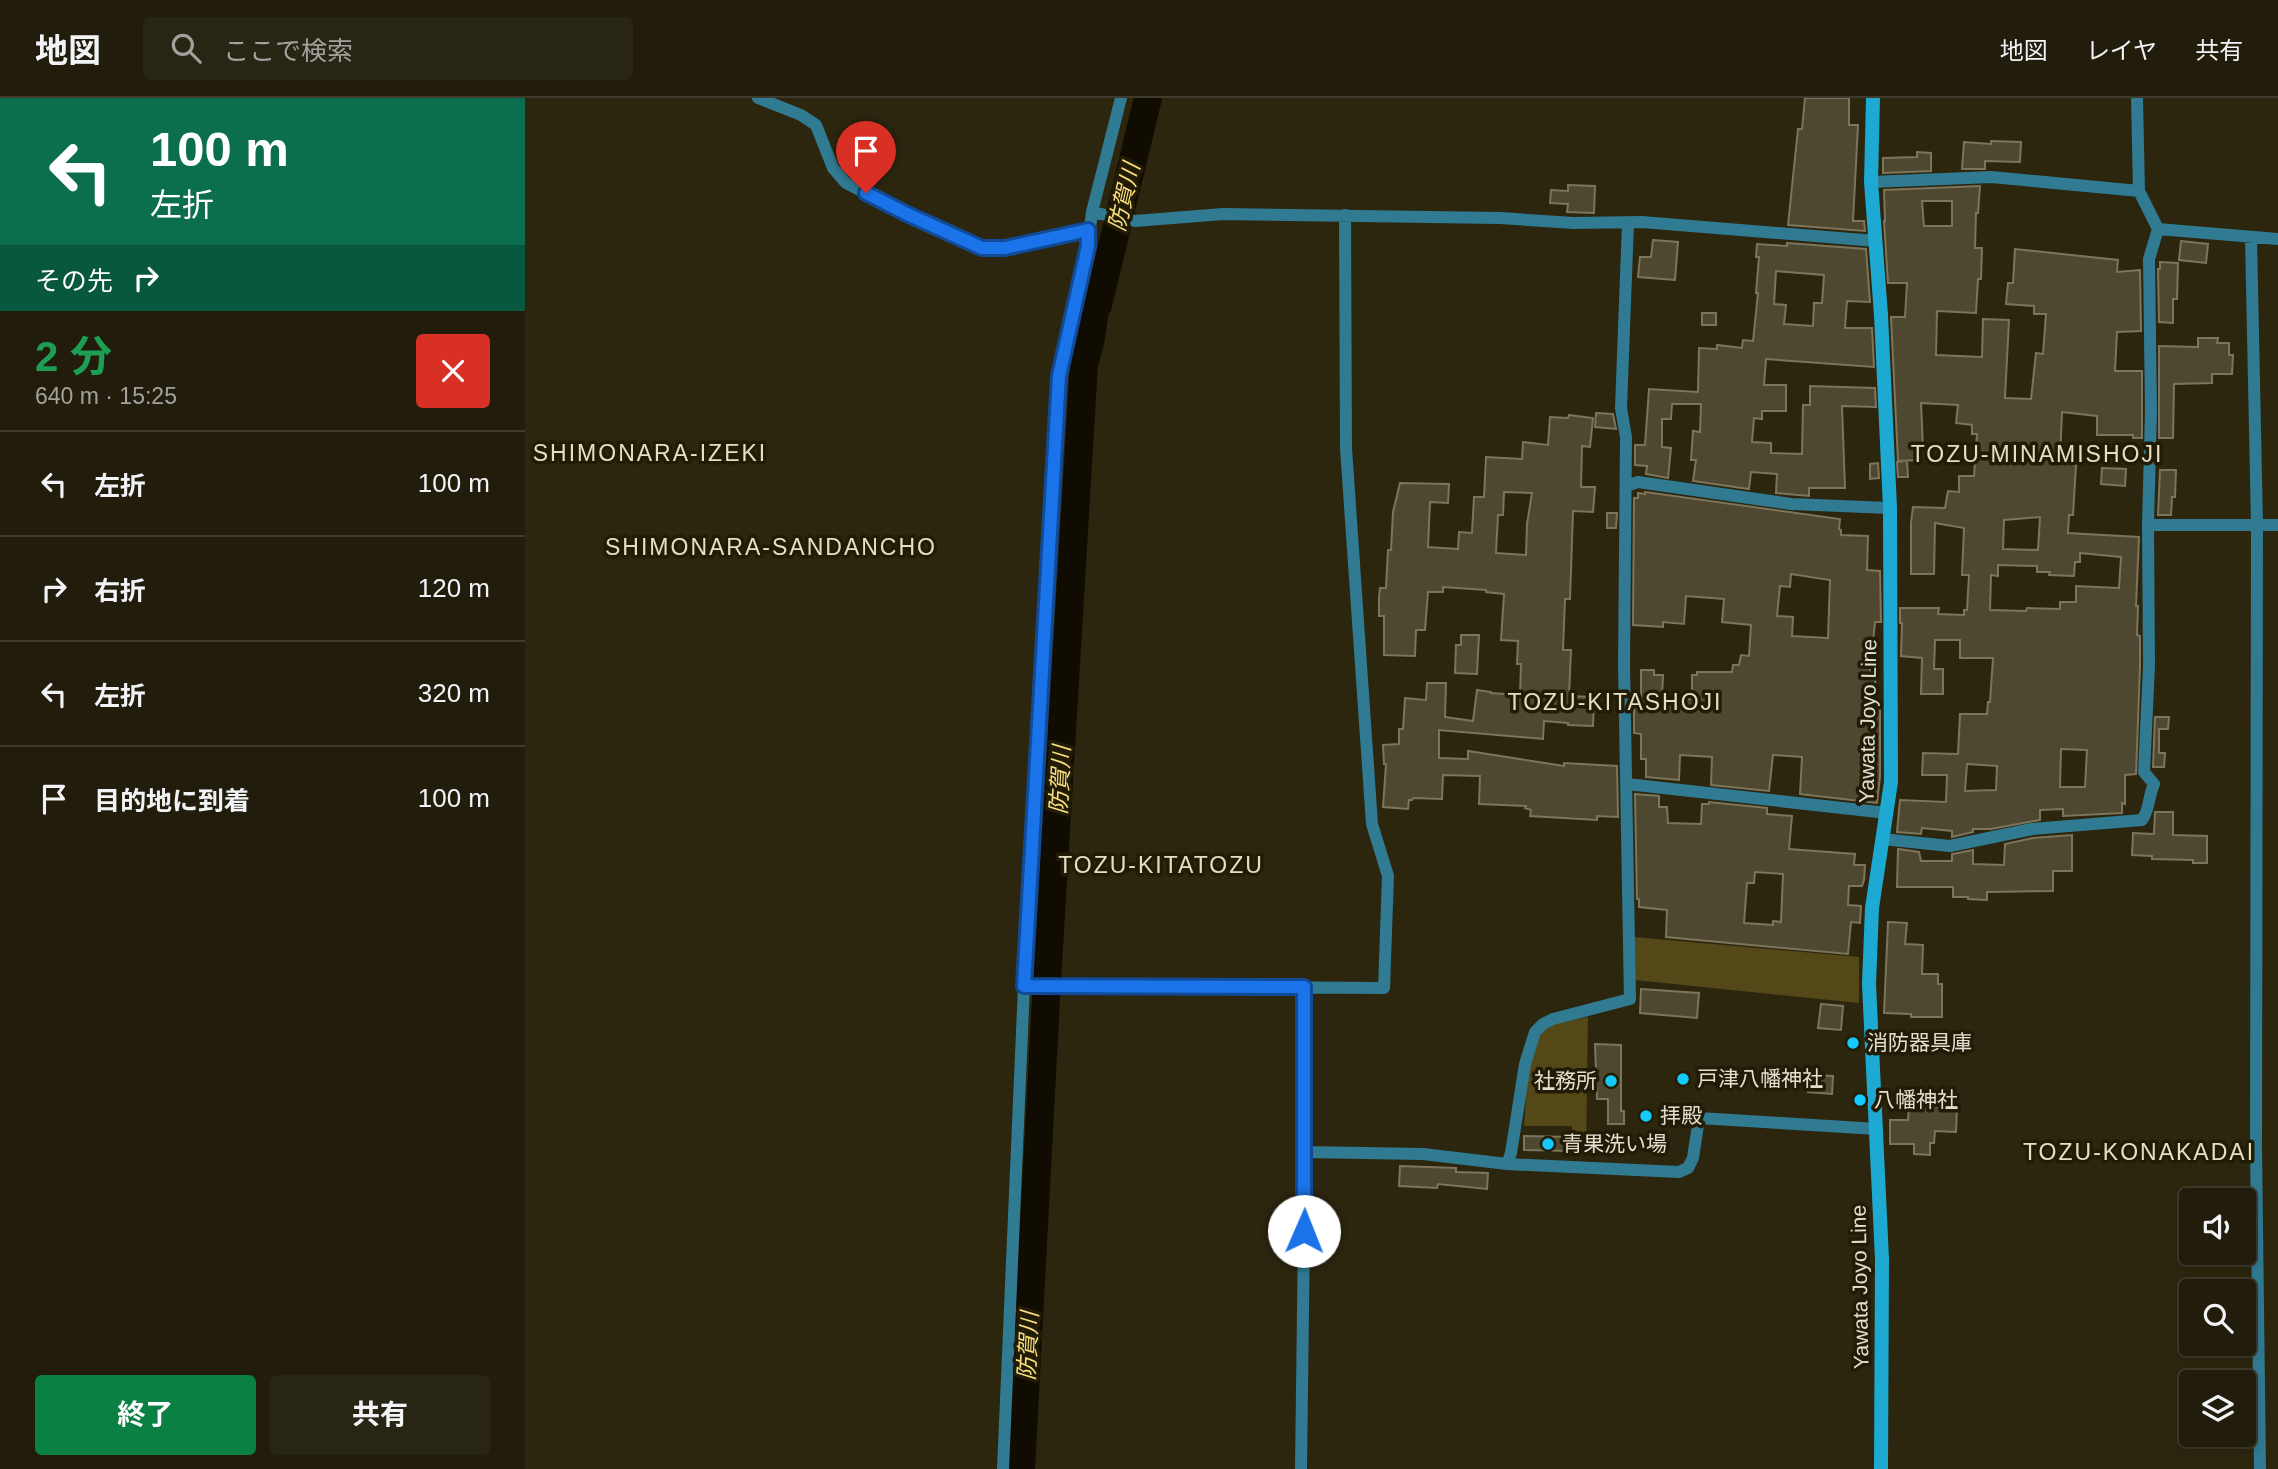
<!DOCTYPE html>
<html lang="ja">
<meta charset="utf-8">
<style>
body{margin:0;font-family:Arial,"Noto Sans JP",sans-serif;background:#292514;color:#f1f3f6;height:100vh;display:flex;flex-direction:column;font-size:26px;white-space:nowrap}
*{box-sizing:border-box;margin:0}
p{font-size:23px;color:#a2a19d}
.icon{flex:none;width:38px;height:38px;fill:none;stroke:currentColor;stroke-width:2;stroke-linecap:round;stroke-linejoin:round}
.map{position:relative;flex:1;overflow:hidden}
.drawer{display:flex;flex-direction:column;background:#211c0b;width:525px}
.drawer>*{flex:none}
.guide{background:#0b6e4f;color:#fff;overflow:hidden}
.controls{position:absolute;left:1654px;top:1090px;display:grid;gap:14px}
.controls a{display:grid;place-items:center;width:77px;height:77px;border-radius:7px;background:#211c0b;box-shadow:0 4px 10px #0003,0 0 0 2px #3e3a2c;font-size:35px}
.pin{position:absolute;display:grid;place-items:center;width:60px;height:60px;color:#fff;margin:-72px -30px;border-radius:50% 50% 50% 0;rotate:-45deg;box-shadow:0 0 7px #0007}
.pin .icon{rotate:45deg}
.me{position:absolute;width:77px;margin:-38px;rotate:1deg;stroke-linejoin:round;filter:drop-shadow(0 0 5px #0008)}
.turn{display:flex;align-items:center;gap:24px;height:147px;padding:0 35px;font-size:32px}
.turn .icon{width:91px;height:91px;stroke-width:2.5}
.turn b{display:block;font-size:49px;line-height:60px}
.then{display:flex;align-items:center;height:66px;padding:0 35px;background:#0003;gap:14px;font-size:26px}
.round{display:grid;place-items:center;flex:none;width:74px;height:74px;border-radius:7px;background:#292514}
.summary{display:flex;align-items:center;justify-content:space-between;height:119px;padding:0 35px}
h1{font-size:42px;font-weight:700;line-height:52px;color:#1e9e55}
.button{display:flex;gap:14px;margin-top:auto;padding:14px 35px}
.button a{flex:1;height:80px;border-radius:7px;background:#0b8043;color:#fff;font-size:28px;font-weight:700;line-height:80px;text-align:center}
.button a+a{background:#292514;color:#f1f3f6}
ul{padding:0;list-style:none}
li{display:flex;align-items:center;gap:21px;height:105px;padding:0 35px;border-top:2px solid #3e3a2c}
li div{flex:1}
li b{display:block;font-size:26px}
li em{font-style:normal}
header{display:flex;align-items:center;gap:42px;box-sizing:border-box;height:98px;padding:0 35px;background:#211c0b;border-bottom:2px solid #3e3a2c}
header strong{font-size:33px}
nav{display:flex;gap:38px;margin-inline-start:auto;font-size:24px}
.search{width:490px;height:63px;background:#292514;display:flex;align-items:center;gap:18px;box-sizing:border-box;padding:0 24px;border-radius:7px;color:#a2a19d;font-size:26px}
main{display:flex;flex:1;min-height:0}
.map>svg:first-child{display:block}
.green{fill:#544819}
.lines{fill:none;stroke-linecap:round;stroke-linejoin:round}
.river{stroke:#100c02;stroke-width:28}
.building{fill:#4e4830;stroke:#7c755b;stroke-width:2;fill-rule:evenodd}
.street{stroke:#307a92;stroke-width:12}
.secondary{stroke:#1da9d1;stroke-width:14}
.route-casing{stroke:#114b97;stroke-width:18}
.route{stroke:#1a73e8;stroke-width:12}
.poi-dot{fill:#14cafb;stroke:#221c06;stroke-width:2.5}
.labels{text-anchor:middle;stroke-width:7;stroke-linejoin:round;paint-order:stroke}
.street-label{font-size:21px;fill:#e2dfd1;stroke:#221c06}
.poi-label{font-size:21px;fill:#e2dfd1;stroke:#221c06;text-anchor:start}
.water-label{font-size:23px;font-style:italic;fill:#f9de7e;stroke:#221c06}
.neighbourhood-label{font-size:23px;letter-spacing:2px;fill:#e5dec2;stroke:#221c06}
</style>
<header>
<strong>地図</strong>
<div class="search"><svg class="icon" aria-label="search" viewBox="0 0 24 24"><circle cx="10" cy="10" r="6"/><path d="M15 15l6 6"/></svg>ここで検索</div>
<nav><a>地図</a><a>レイヤ</a><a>共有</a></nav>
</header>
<main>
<section class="drawer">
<div class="guide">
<div class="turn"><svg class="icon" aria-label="left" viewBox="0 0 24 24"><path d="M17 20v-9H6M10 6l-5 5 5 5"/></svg><div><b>100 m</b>左折</div></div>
<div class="then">その先<svg class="icon" aria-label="right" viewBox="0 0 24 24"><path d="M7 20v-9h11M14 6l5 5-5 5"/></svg></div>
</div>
<div class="summary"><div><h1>2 分</h1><p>640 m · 15:25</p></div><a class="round" style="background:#d93025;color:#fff"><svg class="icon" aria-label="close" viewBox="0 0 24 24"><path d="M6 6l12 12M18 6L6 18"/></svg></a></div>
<ul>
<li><svg class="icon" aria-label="left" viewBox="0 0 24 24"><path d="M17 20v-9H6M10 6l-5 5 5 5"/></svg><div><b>左折</b></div><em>100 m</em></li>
<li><svg class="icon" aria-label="right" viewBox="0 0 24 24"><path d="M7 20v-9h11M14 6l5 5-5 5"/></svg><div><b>右折</b></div><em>120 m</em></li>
<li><svg class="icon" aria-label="left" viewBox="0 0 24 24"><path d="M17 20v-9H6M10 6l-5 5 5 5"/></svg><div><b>左折</b></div><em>320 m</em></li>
<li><svg class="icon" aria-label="arrive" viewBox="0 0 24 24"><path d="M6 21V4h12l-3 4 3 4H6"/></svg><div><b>目的地に到着</b></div><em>100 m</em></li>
</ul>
<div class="button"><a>終了</a><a>共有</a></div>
</section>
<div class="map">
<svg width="1753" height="1371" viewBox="0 0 1753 1371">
<rect width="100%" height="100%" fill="#2c260f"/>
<!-- green -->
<path class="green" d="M 1109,839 L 1334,859 L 1334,905 L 1110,882 Z
M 1063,919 L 1061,1056 L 1047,1055 L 1047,1028 L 999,1028 C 1001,1006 1002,944 1020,931 C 1032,923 1050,922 1063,919 Z"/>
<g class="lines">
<!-- river -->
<path class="river" d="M 496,1371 L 522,883 L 559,266 L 565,245 L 570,212 L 573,207 L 623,0"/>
</g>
<!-- building -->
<path class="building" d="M 1280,0 L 1324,0 L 1324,27 L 1333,27 L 1328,123 L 1339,123 L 1340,133 L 1263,127 L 1273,31 L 1277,31 Z
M 1466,43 L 1496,44 L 1495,64 L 1460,63 L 1460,71 L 1437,71 L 1439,44 L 1466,46 Z
M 1392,54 L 1406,55 L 1406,73 L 1358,75 L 1358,60 L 1392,59 Z
M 1043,87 L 1070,88 L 1069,115 L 1042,114 L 1043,106 L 1025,105 L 1026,92 L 1043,93 Z
M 1455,88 L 1453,115 L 1451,115 L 1450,150 L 1457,150 L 1456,181 L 1453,181 L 1451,215 L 1412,213 L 1411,257 L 1457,259 L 1458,221 L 1484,222 L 1480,300 L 1506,301 L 1511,255 L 1518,256 L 1521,216 L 1509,216 L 1509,208 L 1481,206 L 1483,185 L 1488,185 L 1490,151 L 1593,162 L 1592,174 L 1615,172 L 1616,233 L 1592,234 L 1590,273 L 1617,273 L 1617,340 L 1608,340 L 1608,337 L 1572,337 L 1572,318 L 1537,314 L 1535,360 L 1549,360 L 1549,367 L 1551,367 L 1548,417 L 1544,417 L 1543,435 L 1614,439 L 1611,508 L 1613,508 L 1612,537 L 1615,538 L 1615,568 L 1611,676 L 1600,677 L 1600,706 L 1597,705 L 1597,715 L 1538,718 L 1538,711 L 1515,712 L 1515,722 L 1466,731 L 1448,731 L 1448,734 L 1427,739 L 1427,733 L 1397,730 L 1396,736 L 1372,734 L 1375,702 L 1421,704 L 1422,677 L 1397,677 L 1398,655 L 1433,656 L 1435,616 L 1462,616 L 1463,604 L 1465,604 L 1468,560 L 1435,560 L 1435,542 L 1410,542 L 1409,571 L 1418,571 L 1418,596 L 1396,596 L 1397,560 L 1376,558 L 1377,525 L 1375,525 L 1375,510 L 1414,510 L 1413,516 L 1439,517 L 1439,512 L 1442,512 L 1444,477 L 1437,477 L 1439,430 L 1410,425 L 1409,476 L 1386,476 L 1386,425 L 1388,409 L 1420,410 L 1423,393 L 1434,394 L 1434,378 L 1449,378 L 1452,336 L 1447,336 L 1447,327 L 1431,325 L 1433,307 L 1396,305 L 1398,350 L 1395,350 L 1396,362 L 1373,363 L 1366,219 L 1380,219 L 1382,185 L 1363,185 L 1359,123 L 1360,123 L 1359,92 ZM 1397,103 L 1427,103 L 1427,128 L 1399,128 ZM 1515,419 L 1513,452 L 1478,451 L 1479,422 ZM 1555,455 L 1596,459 L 1594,490 L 1551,488 L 1551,504 L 1535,504 L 1535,511 L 1502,510 L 1501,513 L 1465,512 L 1466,477 L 1473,478 L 1473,467 L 1512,468 L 1512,474 L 1525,474 L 1524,477 L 1549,478 L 1550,464 L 1555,464 ZM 1536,651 L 1562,652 L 1560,689 L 1535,689 ZM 1442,666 L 1472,668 L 1471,692 L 1440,693 Z
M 1128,142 L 1153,144 L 1150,182 L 1113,179 L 1115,159 L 1126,159 Z
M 1656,143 L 1683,146 L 1681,165 L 1654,162 Z
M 1262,145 L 1341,151 L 1345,204 L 1322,203 L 1320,230 L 1347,230 L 1349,269 L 1241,261 L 1239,287 L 1261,287 L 1261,313 L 1237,313 L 1237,321 L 1229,320 L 1227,344 L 1246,345 L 1246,355 L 1277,356 L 1278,307 L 1285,307 L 1285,288 L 1350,290 L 1351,309 L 1317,308 L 1320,390 L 1284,390 L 1284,398 L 1251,395 L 1252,376 L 1226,374 L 1224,391 L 1168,383 L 1171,362 L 1166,362 L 1168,333 L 1175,334 L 1176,306 L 1147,306 L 1146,321 L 1137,321 L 1137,349 L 1146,350 L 1143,380 L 1121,376 L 1122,368 L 1110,367 L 1110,347 L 1120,347 L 1124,291 L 1173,294 L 1174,250 L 1192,251 L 1192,247 L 1217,250 L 1218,242 L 1228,243 L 1233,195 L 1231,195 L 1234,159 L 1231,159 L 1232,146 L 1262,148 ZM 1251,173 L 1299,177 L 1297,205 L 1289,205 L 1288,228 L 1259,226 L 1261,207 L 1249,206 Z
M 1635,164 L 1653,165 L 1652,201 L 1648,201 L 1648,225 L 1634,224 L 1633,171 L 1635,171 Z
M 1177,215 L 1191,215 L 1191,227 L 1177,227 Z
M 1673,240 L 1693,240 L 1692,245 L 1704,245 L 1704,257 L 1708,257 L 1707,276 L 1687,276 L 1687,285 L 1649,286 L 1648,340 L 1634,340 L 1634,248 L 1673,249 Z
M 1071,315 L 1088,316 L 1091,331 L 1070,329 Z
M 1044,317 L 1068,320 L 1065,349 L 1057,348 L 1056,389 L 1070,389 L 1068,414 L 1048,413 L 1045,501 L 1040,501 L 1038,552 L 1046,552 L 1044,598 L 1069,599 L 1068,628 L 1043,627 L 1043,625 L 1019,623 L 1018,641 L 914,632 L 914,660 L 943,661 L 943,653 L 1039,668 L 1039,665 L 1092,668 L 1093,719 L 1072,718 L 1072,722 L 1005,718 L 1006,712 L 1000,710 L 1001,708 L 954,706 L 955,678 L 918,677 L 917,701 L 888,700 L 887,702 L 884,702 L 883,711 L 858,709 L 861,666 L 859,666 L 858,647 L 874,646 L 874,631 L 878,631 L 880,600 L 901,602 L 902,585 L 921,585 L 920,619 L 948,623 L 952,592 L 966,594 L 966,595 L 995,597 L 996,566 L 992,566 L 993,543 L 976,542 L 979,496 L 961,494 L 961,492 L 918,489 L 918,494 L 903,494 L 900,532 L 891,532 L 890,558 L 859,557 L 859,518 L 854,518 L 854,500 L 855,490 L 861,490 L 863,452 L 866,452 L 868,414 L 875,385 L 924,386 L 923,405 L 905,404 L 903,449 L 933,451 L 934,434 L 947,435 L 949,399 L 959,399 L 961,359 L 997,361 L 998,344 L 1023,347 L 1025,319 L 1043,320 ZM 979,394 L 1007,395 L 1002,426 L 1001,457 L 971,455 L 973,417 L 978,417 Z
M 1382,363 L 1383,379 L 1373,379 L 1372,364 Z
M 1353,365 L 1354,380 L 1345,381 L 1345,366 Z
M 1577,370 L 1601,371 L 1600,388 L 1576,386 Z
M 1635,372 L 1651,372 L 1650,399 L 1647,399 L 1646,417 L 1633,417 Z
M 1120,394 L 1315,421 L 1314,431 L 1316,432 L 1316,437 L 1343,438 L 1342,472 L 1355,473 L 1356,524 L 1350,524 L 1345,575 L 1351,576 L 1348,608 L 1355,608 L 1355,679 L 1352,705 L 1275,696 L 1277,659 L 1248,657 L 1244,693 L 1186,687 L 1187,659 L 1155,657 L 1154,682 L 1121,679 L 1121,661 L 1116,661 L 1116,636 L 1109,635 L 1109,610 L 1112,610 L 1112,602 L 1116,602 L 1116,572 L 1129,572 L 1129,577 L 1138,577 L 1137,601 L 1167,601 L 1167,577 L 1172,577 L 1172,574 L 1207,574 L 1208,567 L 1214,567 L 1216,557 L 1224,558 L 1226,527 L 1197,524 L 1199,501 L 1161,498 L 1159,526 L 1138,524 L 1138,529 L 1108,527 L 1109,400 L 1113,400 L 1113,395 L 1120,396 ZM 1266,476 L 1305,482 L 1303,540 L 1267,538 L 1268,519 L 1252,518 L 1255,488 L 1265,489 Z
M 1082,415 L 1092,415 L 1091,430 L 1082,430 Z
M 936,537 L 954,537 L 952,576 L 930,575 L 931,547 L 936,547 Z
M 1630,619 L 1644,619 L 1643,631 L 1634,631 L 1634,655 L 1640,655 L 1639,669 L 1628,669 Z
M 1110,696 L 1134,698 L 1134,709 L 1142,709 L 1143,725 L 1176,726 L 1177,706 L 1184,706 L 1184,704 L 1242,710 L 1242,716 L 1267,718 L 1264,751 L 1330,756 L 1329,767 L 1340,767 L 1339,782 L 1337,788 L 1324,788 L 1323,807 L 1336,808 L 1335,825 L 1326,824 L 1323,856 L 1141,839 L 1142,812 L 1114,809 L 1114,801 L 1112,801 ZM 1230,774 L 1258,776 L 1256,824 L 1248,823 L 1248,827 L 1219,825 L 1222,785 L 1229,785 Z
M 1630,714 L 1648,714 L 1648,737 L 1682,738 L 1682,765 L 1668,765 L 1668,762 L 1627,761 L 1627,758 L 1607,757 L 1608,735 L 1629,736 Z
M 1547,737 L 1547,773 L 1528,773 L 1528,793 L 1462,794 L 1462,802 L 1443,801 L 1443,799 L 1428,799 L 1428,789 L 1372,789 L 1373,751 L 1394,754 L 1396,763 L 1427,763 L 1427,756 L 1448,752 L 1448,766 L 1479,767 L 1480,746 L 1508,740 Z
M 1363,824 L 1382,825 L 1380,846 L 1398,847 L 1397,876 L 1413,876 L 1413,886 L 1417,886 L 1417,919 L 1386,919 L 1386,916 L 1359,915 Z
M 1116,891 L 1174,895 L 1172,920 L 1115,915 Z
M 1296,906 L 1318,908 L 1316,932 L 1293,930 Z
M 1070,946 L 1096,947 L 1096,1013 L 1099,1013 L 1099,1026 L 1083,1026 L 1083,1001 L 1072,1001 Z
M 1284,977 L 1308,978 L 1307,996 L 1283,994 Z
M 1384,1007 L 1432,1010 L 1431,1034 L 1410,1033 L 1409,1045 L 1405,1045 L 1405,1057 L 1389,1056 L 1389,1046 L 1365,1046 L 1365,1022 L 1383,1022 Z
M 999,1038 L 1046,1039 L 1046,1053 L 999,1052 Z
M 875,1068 L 931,1070 L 931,1074 L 963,1075 L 962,1091 L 913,1086 L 912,1090 L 874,1088 Z"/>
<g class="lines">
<!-- street -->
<path class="street" d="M 233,0 L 276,17 L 291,27 L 308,70 L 321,85 L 381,116 L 457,150 L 480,150 L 563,132
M 1346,84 L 1466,79 L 1614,93
M 567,114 L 610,123 L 698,116 L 975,120 L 1048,125 L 1117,124 L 1351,143
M 1633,131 L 1753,141
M 1726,140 L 1732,427 L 1731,1049 L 1735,1371
M 1101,388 L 1113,384 L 1266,406 L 1365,410
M 1623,427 L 1753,427
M 1102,686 L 1362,715
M 1357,741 L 1425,748 L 1507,731 L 1617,722 C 1625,711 1623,699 1629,686 L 1619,674 L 1624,568 L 1623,427 L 1626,313 L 1624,161 L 1633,131 L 1614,93 L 1612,0
M 499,888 L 859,890 L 863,778 L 847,726 L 821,350 L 820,117
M 780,1054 L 898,1056 L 982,1066 L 1154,1074 L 1163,1070 L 1168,1060 L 1174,1020 L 1352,1031
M 982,1066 L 986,1055 L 1000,966 L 1010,934 L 1018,926 L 1028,921 L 1105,901 L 1099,567 L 1101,339 L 1096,310 L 1103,125
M 478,1371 L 499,888 L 534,278 L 563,148 L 567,114 L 596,0
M 776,1371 L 780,1054 L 779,889"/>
<!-- secondary -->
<path class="secondary" d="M 1348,0 L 1346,84 L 1356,217 L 1365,410 L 1366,684 L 1347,810 L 1344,886 L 1357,1161 L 1356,1371"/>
</g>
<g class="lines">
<defs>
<path id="route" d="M 341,95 L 382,116 L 457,150 L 480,150 L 563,132 L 563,148 L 534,278 L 499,888 L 779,889 L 779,1133"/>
</defs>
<!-- route casing -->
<use href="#route" class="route-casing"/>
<!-- route -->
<use href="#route" class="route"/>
</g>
<!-- markers -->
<g class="poi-dot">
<circle cx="1328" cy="945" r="7"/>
<circle cx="1158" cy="981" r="7"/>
<circle cx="1086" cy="983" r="7"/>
<circle cx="1335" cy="1002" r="7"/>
<circle cx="1121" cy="1018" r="7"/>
<circle cx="1023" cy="1046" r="7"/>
</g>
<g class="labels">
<!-- street labels -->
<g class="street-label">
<text transform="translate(1343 623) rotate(-89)" y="7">Yawata Joyo Line</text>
<text transform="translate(1335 1189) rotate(-91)" y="7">Yawata Joyo Line</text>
</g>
<!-- poi labels -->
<g class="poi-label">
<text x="1342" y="952">消防器具庫</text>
<text x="1172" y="988">戸津八幡神社</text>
<text x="1072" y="990" text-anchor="end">社務所</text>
<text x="1349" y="1009">八幡神社</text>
<text x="1135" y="1025">拝殿</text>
<text x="1037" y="1053">青果洗い場</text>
</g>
<!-- water labels -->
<g class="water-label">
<text transform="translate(599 99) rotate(-77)" y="8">防賀川</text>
<text transform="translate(535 682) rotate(-87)" y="8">防賀川</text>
<text transform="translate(503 1248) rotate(-87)" y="8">防賀川</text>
</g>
<!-- neighbourhood labels -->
<g class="neighbourhood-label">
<text x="125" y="363">SHIMONARA-IZEKI</text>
<text x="1512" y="364">TOZU-MINAMISHOJI</text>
<text x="246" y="457">SHIMONARA-SANDANCHO</text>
<text x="1090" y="612">TOZU-KITASHOJI</text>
<text x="636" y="775">TOZU-KITATOZU</text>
<text x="1614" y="1062">TOZU-KONAKADAI</text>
</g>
</g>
</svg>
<div class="controls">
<a><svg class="icon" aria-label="sound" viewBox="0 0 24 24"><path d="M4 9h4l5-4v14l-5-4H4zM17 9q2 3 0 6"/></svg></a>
<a><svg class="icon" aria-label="search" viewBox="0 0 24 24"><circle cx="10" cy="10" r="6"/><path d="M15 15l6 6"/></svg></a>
<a><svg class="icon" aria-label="layers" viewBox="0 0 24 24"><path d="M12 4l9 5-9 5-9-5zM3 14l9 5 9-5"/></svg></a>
</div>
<div class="pin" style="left:341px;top:95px;background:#d93025"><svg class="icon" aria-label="arrive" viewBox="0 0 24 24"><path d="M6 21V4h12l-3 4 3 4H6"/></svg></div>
<svg class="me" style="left:779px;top:1133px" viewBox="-20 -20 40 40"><circle r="19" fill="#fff"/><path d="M0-13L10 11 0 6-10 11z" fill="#1a73e8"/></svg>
</div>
</main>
